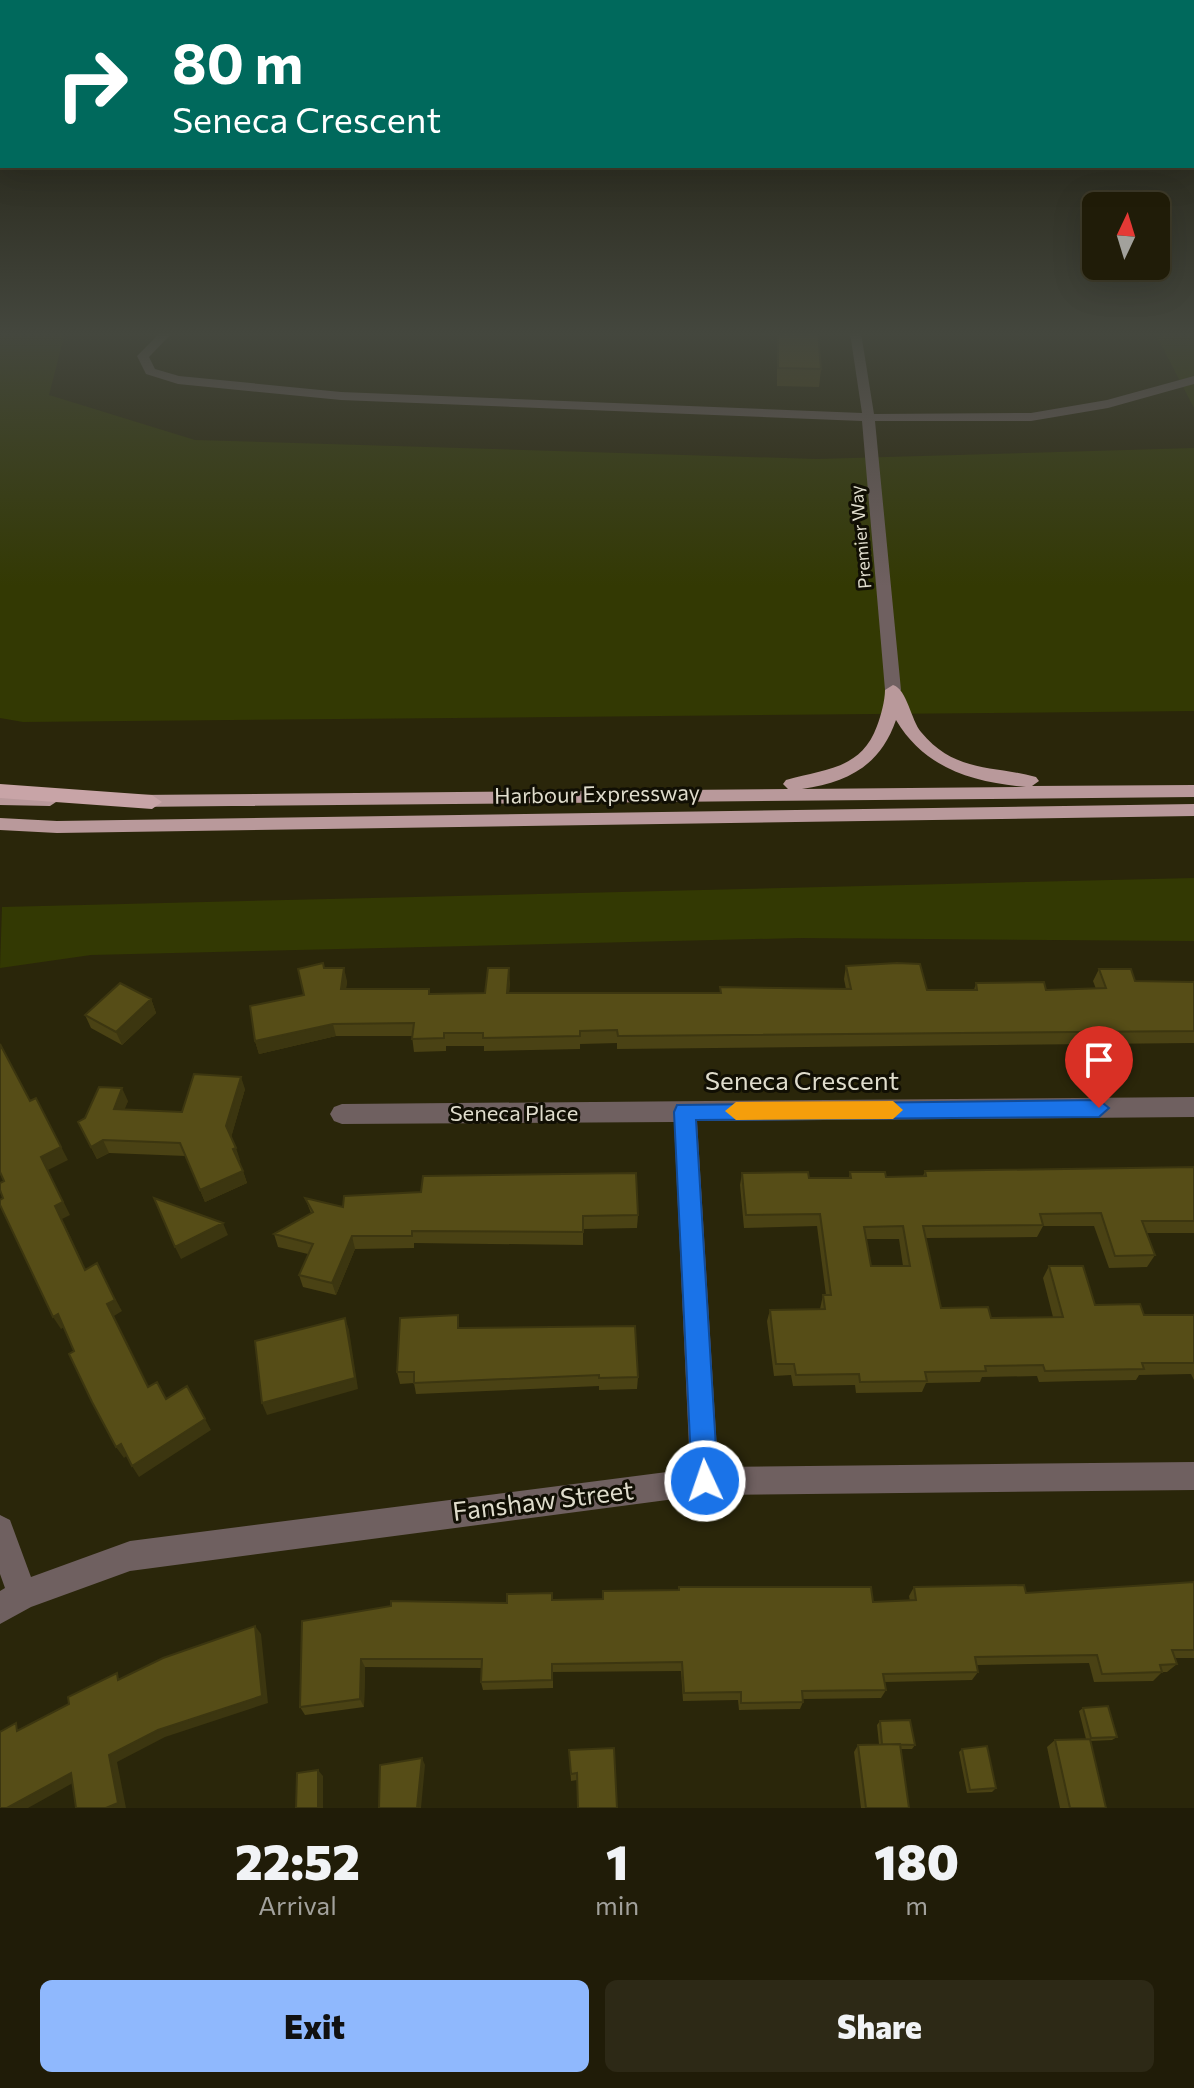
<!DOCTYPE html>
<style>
body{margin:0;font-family:Commissioner,sans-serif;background:#2d2916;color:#f1f3f6;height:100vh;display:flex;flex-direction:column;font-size:30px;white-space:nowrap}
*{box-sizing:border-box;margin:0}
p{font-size:26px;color:#a2a19c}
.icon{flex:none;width:44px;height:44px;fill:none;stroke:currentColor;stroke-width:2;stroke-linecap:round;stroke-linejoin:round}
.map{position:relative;height:1808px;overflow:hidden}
.drawer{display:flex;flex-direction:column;background:#201c08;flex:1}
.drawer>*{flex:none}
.banner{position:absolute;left:0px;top:0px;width:1194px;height:168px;box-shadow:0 8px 32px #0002,0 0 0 2px #3d3a29;background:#00695c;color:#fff;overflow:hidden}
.needle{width:52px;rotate:4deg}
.buttons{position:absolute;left:1082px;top:192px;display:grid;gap:16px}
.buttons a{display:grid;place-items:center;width:88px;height:88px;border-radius:12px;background:#201c08;box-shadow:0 8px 32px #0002,0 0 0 2px #3d3a29;font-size:40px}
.pin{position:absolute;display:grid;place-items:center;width:68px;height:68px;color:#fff;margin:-82px -34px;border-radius:50% 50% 50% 0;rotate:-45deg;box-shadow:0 0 8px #0007}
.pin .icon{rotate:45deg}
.me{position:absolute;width:88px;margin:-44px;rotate:357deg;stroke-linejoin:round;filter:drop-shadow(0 0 6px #0008)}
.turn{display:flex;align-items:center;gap:28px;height:168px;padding:0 40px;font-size:36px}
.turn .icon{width:104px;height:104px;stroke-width:2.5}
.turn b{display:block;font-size:56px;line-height:68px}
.eta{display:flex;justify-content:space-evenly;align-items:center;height:136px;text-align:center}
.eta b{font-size:48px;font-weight:800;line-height:56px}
.cta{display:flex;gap:16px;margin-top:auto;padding:16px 40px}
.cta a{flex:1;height:92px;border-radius:12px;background:#8fb8fd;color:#111;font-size:32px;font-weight:800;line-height:92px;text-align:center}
.cta a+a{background:#2d2916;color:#f1f3f6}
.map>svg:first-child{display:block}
.green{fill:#333903}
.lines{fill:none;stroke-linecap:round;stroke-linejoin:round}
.minor{fill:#6f6060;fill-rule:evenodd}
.primary{fill:#b9999b;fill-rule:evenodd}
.trunk{fill:#c8a4a7;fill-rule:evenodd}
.wall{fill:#4a4214;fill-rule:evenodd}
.shaded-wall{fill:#3c3610}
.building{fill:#564d17;stroke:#3c3610;stroke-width:2;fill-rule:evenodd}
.route{fill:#1a73e8;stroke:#114b97;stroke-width:2}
.slow{fill:#f59e0b}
.labels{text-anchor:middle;stroke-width:6;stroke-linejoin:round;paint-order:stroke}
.far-street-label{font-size:18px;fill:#dfdccc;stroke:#110f04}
.street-label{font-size:22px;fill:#dfdccc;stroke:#110f04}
.near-street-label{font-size:26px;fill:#dfdccc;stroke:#110f04}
</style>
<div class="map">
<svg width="1194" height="1808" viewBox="0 0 1194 1808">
<rect width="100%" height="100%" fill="#2a260a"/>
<!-- green -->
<path class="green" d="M 0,333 L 65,333 L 49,395 L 195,440 L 817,459 L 1194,448 L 1194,711 L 23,722 L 0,718 Z
M 1155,333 L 1194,333 L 1194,408 Z
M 1194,878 L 1194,941 L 800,938 L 91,955 L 0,968 L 2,907 Z"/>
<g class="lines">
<!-- minor -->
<path class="minor" d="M 160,333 L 172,333 L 149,357 L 155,369 L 179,376 L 341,392 L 862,413 L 850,333 L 861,333 L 874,414 L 1031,413 L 1107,400 L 1194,376 L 1194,384 L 1108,408 L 1031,421 L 875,421 L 901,690 L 893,695 L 885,690 L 862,421 L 341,400 L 178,384 L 146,374 L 137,356 Z
M 1194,1097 L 1194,1117 L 697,1121 L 718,1467 L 1194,1462 L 1194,1490 L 705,1495 L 130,1571 L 31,1607 L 0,1624 L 0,1591 L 5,1588 L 0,1574 L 0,1515 L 10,1520 L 31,1577 L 130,1541 L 690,1469 L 674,1122 L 342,1124 L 334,1121 L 330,1114 L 334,1107 L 342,1104 Z"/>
<!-- primary -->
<path class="primary" d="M 893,685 C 907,689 911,720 921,732 C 955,773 992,765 1036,777 L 1039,781 L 1032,786 L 1194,785 L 1194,797 L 134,807 L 125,801 L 134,795 L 788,789 L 783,784 L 786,780 C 824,769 861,770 877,726 C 881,716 885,700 885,690 ZM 896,720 C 925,769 973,782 1026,787 L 802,789 C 848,782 880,766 896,720 Z
M 0,793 L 50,794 L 59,800 L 50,806 L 0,805 Z
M 1194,804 L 1194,816 L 57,833 L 0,830 L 0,818 L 57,821 Z"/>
<!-- trunk -->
<path class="trunk" d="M 0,784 L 152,795 L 162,802 L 152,809 L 0,798 Z"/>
</g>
<!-- wall -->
<path class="wall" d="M 777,333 L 818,333 L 821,369 L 819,387 L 777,386 Z
M 846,966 L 927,990 L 974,990 L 976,983 L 1046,990 L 1096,989 L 1093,981 L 1099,969 L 1135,981 L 1194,982 L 1194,1043 L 617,1049 L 617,1043 L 580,1044 L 580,1049 L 484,1051 L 484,1046 L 446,1046 L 446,1051 L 414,1052 L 412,1036 L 336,1036 L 259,1054 L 255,1041 L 304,995 L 324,968 L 347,981 L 346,989 L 429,989 L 430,994 L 485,993 L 510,981 L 509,993 L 720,993 L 720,987 L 846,989 L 844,979 Z
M 151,999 L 156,1013 L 122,1045 L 91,1028 L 85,1015 Z
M 245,1089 L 231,1137 L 247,1183 L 205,1202 L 186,1156 L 109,1153 L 97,1159 L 78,1122 L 128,1101 L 124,1109 L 182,1112 Z
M 1194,1167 L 1194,1233 L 1146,1233 L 1155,1255 L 1147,1267 L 1109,1268 L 1094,1226 L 1043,1226 L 1037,1237 L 926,1238 L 941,1308 L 991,1318 L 1053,1317 L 1043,1278 L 1049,1266 L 1095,1305 L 1144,1315 L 1194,1315 L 1194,1380 L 1191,1374 L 1139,1375 L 1136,1380 L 1079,1381 L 1039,1382 L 1037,1376 L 982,1377 L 980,1382 L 926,1383 L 922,1392 L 856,1393 L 855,1385 L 793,1386 L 791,1375 L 774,1376 L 767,1321 L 770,1310 L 820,1309 L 823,1295 L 826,1295 L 817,1226 L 744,1228 L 740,1185 L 742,1173 L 809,1178 L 849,1178 L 850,1172 L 886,1177 L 923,1176 L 925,1171 ZM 866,1239 L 899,1239 L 903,1266 L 871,1266 Z
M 305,1198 L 343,1207 L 638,1215 L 637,1228 L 583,1229 L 583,1245 L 414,1243 L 414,1248 L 355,1249 L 336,1295 L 303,1287 L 299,1275 L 308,1254 L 278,1247 L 274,1234 L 311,1213 Z
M 460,1328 L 638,1377 L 637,1389 L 599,1390 L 599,1386 L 416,1394 L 414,1383 L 400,1384 L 397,1372 Z
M 1194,1582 L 1194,1658 L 1175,1658 L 1177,1664 L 1167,1672 L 1162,1672 L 1153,1681 L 1094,1682 L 1089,1663 L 977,1665 L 978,1672 L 972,1680 L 885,1682 L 886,1690 L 881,1698 L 803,1699 L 803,1702 L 800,1709 L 739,1710 L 738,1700 L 683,1701 L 681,1671 L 553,1672 L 553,1688 L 483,1690 L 481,1682 L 482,1668 L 365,1667 L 364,1707 L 305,1715 L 300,1707 L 302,1621 L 553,1600 L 603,1599 L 678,1590 L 679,1587 L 873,1602 L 910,1601 L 909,1596 L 914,1587 L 1026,1593 Z
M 1083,1708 L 1117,1737 L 1112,1740 L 1090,1741 L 1106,1808 L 1060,1808 L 1047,1747 L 1055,1740 L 1086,1739 L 1079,1711 Z
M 880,1721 L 915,1745 L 912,1749 L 900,1749 L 909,1808 L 861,1808 L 854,1752 L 858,1745 L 879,1744 L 877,1725 Z
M 962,1749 L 996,1788 L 992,1792 L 967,1793 L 959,1752 Z
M 569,1750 L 617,1808 L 577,1780 L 571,1781 Z"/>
<!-- shaded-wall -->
<path class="shaded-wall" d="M 344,968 L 347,981 L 344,1002 L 341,989 Z
M 509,968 L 510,981 L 508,1006 L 507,993 Z
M 151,999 L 156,1013 L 122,1045 L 116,1032 Z
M 333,1024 L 336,1036 L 259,1054 L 255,1041 Z
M 241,1077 L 245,1089 L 231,1138 L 226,1126 Z
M 122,1088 L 128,1101 L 120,1121 L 114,1109 Z
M 36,1098 L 68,1160 L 48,1170 L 70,1215 L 62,1219 L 92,1282 L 55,1206 L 41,1157 Z
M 103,1140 L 109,1153 L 97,1159 L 91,1147 Z
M 236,1148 L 240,1160 L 238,1161 L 233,1149 Z
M 243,1171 L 247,1183 L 205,1202 L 200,1190 Z
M 223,1223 L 228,1235 L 181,1259 L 175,1247 Z
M 352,1236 L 355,1249 L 336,1295 L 332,1283 Z
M 103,1276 L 122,1311 L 114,1316 L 155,1398 L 107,1304 Z
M 58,1314 L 66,1326 L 61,1329 L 53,1317 Z
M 345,1318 L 349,1330 L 358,1389 L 267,1415 L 262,1403 Z
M 205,1419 L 211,1430 L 139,1477 L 132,1466 Z
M 121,1444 L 129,1454 L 124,1458 L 116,1447 Z
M 255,1626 L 261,1634 L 268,1703 L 165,1737 L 117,1762 L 126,1808 L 106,1808 L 109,1755 Z
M 361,1659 L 365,1667 L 364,1707 L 360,1699 Z
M 422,1758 L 425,1765 L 421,1808 L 417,1808 Z
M 318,1770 L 323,1776 L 323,1808 L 318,1808 Z
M 71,1773 L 80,1779 L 28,1808 L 7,1808 Z"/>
<!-- building -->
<path class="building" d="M 778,333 L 818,333 L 821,369 L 778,368 Z
M 323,963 L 324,968 L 344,968 L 341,989 L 429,989 L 429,994 L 485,993 L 488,968 L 509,968 L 507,993 L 721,993 L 720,987 L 851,989 L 846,966 L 897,963 L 920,964 L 927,990 L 977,990 L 976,983 L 1044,982 L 1046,990 L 1106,988 L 1099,969 L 1131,969 L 1135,981 L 1194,982 L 1194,1031 L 618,1036 L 617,1030 L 580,1031 L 580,1036 L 483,1038 L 483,1033 L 444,1033 L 444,1038 L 412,1039 L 414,1023 L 333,1024 L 255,1041 L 250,1006 L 304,995 L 298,969 Z
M 120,983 L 151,999 L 116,1032 L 85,1015 Z
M 0,1044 L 30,1101 L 36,1098 L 61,1147 L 41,1157 L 63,1202 L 55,1206 L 85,1270 L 97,1263 L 115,1300 L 107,1304 L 148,1387 L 157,1382 L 166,1399 L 187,1386 L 205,1419 L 132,1466 L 121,1444 L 116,1447 L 92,1402 L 69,1354 L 74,1351 L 58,1314 L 53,1317 L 0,1205 L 0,1200 L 3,1198 L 0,1190 L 0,1183 L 4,1181 L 0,1172 Z
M 194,1074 L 241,1077 L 226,1126 L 236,1148 L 233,1149 L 243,1171 L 200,1190 L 180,1143 L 103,1140 L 91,1147 L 78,1122 L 85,1118 L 99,1087 L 122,1088 L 114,1109 L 182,1112 Z
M 1194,1167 L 1194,1221 L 1142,1221 L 1155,1255 L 1115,1256 L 1101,1213 L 1040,1214 L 1043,1225 L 923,1226 L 941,1308 L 988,1307 L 991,1318 L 1063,1317 L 1049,1266 L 1083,1266 L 1095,1305 L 1140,1304 L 1144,1315 L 1194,1315 L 1194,1363 L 1142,1363 L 1144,1369 L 1086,1370 L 1045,1371 L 1043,1365 L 985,1366 L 986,1371 L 925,1372 L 927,1381 L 860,1382 L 859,1374 L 796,1375 L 794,1364 L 776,1364 L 770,1310 L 825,1309 L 823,1295 L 831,1295 L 820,1214 L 746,1215 L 742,1173 L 808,1172 L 809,1178 L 851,1178 L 850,1172 L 885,1172 L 886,1177 L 926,1176 L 925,1171 ZM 903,1226 L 910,1266 L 871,1266 L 864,1227 Z
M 636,1173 L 638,1215 L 583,1216 L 583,1232 L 412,1231 L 412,1236 L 352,1236 L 332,1283 L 299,1275 L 313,1244 L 274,1234 L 313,1212 L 305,1198 L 343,1207 L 344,1196 L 421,1192 L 423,1176 Z
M 154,1198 L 223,1223 L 175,1247 Z
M 458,1315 L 458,1328 L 635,1326 L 638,1377 L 599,1378 L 599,1375 L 414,1383 L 414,1372 L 397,1372 L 400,1318 Z
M 345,1318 L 355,1378 L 262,1403 L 255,1341 Z
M 1194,1582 L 1194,1650 L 1172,1650 L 1177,1664 L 1160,1665 L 1162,1672 L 1102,1674 L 1097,1655 L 975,1657 L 978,1672 L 883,1674 L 886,1690 L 802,1691 L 803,1702 L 741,1703 L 741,1692 L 684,1693 L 682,1662 L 552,1664 L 552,1680 L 481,1682 L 482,1659 L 361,1659 L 360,1699 L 300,1707 L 302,1621 L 391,1606 L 391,1601 L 507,1603 L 507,1594 L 552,1593 L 552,1600 L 603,1599 L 603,1591 L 679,1590 L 679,1587 L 871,1587 L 873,1602 L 916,1600 L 914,1587 L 1024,1585 L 1026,1593 Z
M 255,1626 L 262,1696 L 158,1730 L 109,1755 L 118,1803 L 106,1808 L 76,1808 L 71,1773 L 7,1808 L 0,1808 L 0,1732 L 16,1723 L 17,1731 L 69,1704 L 68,1697 L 117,1673 L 118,1680 L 163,1658 Z
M 1108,1706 L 1117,1737 L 1091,1738 L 1083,1708 Z
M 910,1720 L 915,1745 L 882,1744 L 880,1721 Z
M 1090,1739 L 1106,1808 L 1070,1808 L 1055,1740 Z
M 900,1744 L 909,1808 L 866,1808 L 858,1745 Z
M 987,1746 L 996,1788 L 970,1790 L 962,1749 Z
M 614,1748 L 617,1808 L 578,1808 L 577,1773 L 571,1774 L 569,1750 Z
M 422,1758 L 417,1808 L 379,1808 L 380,1765 Z
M 318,1770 L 318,1808 L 296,1808 L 297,1773 Z"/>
<!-- sky -->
<linearGradient id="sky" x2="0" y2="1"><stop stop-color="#171506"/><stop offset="0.57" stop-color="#44473e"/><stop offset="1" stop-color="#44473e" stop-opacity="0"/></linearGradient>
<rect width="1194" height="586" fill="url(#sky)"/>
<!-- route -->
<path class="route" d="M 1099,1100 L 1109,1108 L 1099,1117 L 696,1120 L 718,1481 L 714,1490 L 705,1494 L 696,1490 L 692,1481 L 674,1112 L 677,1105 Z"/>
<!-- slow -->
<path class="slow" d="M 893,1101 L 903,1110 L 893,1119 L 736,1120 L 725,1111 L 736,1102 Z"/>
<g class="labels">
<!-- far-street labels -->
<g class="far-street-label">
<text transform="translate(861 537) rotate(-95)" y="6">Premier Way</text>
</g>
<!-- street labels -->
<g class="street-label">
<text transform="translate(597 794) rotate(-1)" y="8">Harbour Expressway</text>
<text x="514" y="1121">Seneca Place</text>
</g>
<!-- near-street labels -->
<g class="near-street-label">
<text x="802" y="1090">Seneca Crescent</text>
<text transform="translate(543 1501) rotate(-7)" y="9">Fanshaw Street</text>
</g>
</g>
</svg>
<div class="buttons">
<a><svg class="needle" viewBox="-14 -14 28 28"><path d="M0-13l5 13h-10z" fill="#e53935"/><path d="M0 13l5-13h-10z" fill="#a2a19c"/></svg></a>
</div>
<div class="pin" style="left:1099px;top:1108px;background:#d93025"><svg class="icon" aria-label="arrive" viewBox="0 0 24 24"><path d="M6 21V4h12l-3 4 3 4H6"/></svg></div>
<svg class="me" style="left:705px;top:1481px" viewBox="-20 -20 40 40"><circle r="17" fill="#1a73e8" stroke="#fff" stroke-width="3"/><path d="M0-11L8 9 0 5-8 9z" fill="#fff"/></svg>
<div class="banner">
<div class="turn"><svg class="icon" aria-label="right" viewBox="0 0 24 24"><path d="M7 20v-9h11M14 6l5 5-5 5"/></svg><div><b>80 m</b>Seneca Crescent</div></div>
</div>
</div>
<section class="drawer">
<div class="eta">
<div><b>22:52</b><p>Arrival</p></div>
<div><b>1</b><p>min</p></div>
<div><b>180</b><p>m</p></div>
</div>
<div class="cta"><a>Exit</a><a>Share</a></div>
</section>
